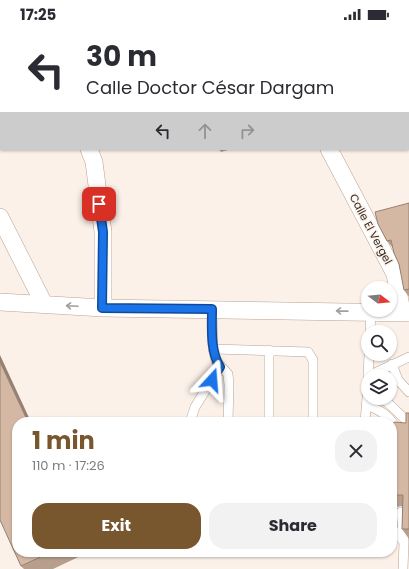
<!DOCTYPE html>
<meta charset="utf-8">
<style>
body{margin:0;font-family:Poppins,sans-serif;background:#f2f2f3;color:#2b2b33;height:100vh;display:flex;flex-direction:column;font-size:15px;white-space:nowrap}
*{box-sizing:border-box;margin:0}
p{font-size:13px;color:#7c7c81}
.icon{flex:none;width:22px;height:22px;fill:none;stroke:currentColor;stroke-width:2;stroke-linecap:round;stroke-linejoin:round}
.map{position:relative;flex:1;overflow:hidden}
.details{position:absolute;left:12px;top:389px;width:385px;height:140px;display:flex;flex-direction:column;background:#fff;border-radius:16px;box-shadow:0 1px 3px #0004}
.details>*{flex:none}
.banner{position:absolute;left:0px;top:0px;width:409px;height:122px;box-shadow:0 1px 3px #0004;background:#fff;color:#2b2b33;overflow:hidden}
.needle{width:26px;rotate:106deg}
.buttons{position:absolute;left:361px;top:253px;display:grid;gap:8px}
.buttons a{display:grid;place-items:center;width:36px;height:36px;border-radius:50%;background:#fff;box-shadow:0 1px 3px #0004;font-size:20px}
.pin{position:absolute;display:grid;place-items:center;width:34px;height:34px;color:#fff;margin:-17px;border-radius:8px;box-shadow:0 2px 6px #0006}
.me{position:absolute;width:44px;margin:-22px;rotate:19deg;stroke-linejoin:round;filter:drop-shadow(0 0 3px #0008)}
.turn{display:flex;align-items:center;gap:14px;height:84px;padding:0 20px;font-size:18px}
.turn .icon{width:52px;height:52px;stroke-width:2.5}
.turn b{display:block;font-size:28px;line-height:34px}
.lanes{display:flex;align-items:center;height:38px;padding:0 20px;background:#0003;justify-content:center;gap:20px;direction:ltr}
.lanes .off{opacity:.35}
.round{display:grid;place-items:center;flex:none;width:42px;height:42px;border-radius:16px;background:#f2f2f3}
.head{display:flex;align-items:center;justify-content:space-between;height:68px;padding:0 20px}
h1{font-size:24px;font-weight:700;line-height:30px;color:#78562e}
.button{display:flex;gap:8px;margin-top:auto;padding:8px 20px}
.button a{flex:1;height:46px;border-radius:16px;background:#78562e;color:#fff;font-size:16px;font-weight:700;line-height:46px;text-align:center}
.button a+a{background:#f2f2f3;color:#2b2b33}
.status{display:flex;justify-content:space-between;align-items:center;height:28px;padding:0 20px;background:#fff;direction:ltr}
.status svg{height:11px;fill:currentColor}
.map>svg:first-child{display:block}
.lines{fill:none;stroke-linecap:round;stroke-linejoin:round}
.service-casing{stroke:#bba291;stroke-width:10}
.minor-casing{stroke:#bba291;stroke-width:18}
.service{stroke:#fff;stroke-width:9}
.minor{stroke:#fff;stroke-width:17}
.wall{fill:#b79e8d}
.shaded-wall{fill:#958173}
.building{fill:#d5b8a4;stroke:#958173}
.oneway{stroke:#a29e9b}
.route-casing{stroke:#114b97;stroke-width:10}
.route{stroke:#1a73e8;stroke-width:7}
.labels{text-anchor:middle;stroke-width:3;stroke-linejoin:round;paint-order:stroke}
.street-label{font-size:11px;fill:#312821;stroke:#fbf1e9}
</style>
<div class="status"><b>17:25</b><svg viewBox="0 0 49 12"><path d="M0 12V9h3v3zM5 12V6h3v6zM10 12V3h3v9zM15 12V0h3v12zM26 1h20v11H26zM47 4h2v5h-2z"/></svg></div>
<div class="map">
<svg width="409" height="541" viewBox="0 0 409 541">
<rect width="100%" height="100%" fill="#fbf1e9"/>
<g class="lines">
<defs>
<path id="service" d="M 212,281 L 213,321 L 216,333 L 228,346 L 229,357 L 228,394
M 370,304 L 371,284
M 213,321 L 308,324 L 313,332 L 313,394
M 269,322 L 269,394
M 392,336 L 398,352 L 409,364
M 368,348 L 409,329
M 368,348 L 369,326
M 379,370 L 387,374 L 409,395
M 367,377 C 382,383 392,389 398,405
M 190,394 L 195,379 L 220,339
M 365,394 L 368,357
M 401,484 L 404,514 L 403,541
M 392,500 L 403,513"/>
<path id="minor" d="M 39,0 L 40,1
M 264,0 L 264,1
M 89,121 L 94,134 L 103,204 L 103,280
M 329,121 L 395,246 L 402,284
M 0,189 L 44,276
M 0,274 L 103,280 L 409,285"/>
</defs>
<!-- service casing -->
<use href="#service" class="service-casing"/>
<!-- minor casing -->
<use href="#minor" class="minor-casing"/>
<!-- service -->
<use href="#service" class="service"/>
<!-- minor -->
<use href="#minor" class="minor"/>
</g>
<!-- wall -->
<path class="wall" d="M 58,0 L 145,0 L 142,1 L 58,1 Z
M 219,121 L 231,121 L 221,124 Z
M 409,175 L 409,269 L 404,262 L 399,236 L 393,220 L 387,213 Z
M 409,385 L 409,511 L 402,501 L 402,479 L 401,478 L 397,479 L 395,484 L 392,484 L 392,398 L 406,395 Z
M 17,524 L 89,524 L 53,541 L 24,541 L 21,538 Z"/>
<!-- shaded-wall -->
<path class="shaded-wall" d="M 0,327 L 31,394 L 28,394 L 0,334 Z
M 392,472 L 397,479 L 395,484 L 392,479 Z"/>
<!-- building -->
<path class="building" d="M 58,0 L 96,0 L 94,1 L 58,1 Z
M 304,0 L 358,0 L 359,1 L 305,1 Z
M 409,175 L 409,261 L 404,262 L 399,236 L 394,225 L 391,212 L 387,213 L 378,196 L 375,184 Z
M 0,334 L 28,394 L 17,394 L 17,524 L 51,524 L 21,538 L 0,492 Z
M 406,385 L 409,385 L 409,501 L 402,501 L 403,467 L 395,467 L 394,464 L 392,463 L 392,398 L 393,397 L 394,394 L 406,395 Z
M 382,393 L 382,394 L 369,394 Z"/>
<!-- one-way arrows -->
<defs><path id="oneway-shaft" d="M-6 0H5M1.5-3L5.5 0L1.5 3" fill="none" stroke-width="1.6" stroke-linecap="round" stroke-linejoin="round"/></defs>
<g class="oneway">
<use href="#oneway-shaft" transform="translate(72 278) rotate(-177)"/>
<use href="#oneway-shaft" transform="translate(342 283) rotate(-179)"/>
</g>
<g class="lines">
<defs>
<path id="route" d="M 99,176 L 103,204 L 102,280 L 212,281 C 212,300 210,323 220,339 L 212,352"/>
</defs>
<!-- route casing -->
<use href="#route" class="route-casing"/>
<!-- route -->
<use href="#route" class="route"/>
</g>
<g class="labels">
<!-- street labels -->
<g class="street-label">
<text transform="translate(371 201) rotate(62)" y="4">Calle El Vergel</text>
</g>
</g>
</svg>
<div class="buttons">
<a><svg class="needle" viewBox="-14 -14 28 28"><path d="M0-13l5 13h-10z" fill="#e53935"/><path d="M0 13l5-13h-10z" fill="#7c7c81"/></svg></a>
<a><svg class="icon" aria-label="search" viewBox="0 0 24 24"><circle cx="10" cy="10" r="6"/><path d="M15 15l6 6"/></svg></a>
<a><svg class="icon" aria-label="layers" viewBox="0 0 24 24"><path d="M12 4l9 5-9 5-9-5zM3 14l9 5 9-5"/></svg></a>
</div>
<div class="pin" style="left:99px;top:176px;background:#d93025"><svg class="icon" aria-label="arrive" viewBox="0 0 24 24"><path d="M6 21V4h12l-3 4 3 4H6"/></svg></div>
<svg class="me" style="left:212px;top:352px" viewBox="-20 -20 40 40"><path d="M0-17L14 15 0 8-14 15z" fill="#1a73e8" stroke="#fff" stroke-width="4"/></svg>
<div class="banner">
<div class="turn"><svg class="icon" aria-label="left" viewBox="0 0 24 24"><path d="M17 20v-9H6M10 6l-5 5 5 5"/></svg><div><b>30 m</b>Calle Doctor César Dargam</div></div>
<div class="lanes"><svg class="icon" aria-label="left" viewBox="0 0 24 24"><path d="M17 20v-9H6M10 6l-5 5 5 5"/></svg><svg class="icon off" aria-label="ahead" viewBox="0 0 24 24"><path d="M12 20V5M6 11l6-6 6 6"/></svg><svg class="icon off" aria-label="right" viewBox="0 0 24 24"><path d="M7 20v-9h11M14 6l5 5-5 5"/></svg></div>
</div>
<section class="details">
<div class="head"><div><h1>1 min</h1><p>110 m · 17:26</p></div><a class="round"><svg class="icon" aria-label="close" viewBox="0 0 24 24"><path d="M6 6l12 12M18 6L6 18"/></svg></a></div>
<div class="button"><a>Exit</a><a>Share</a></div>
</section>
</div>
